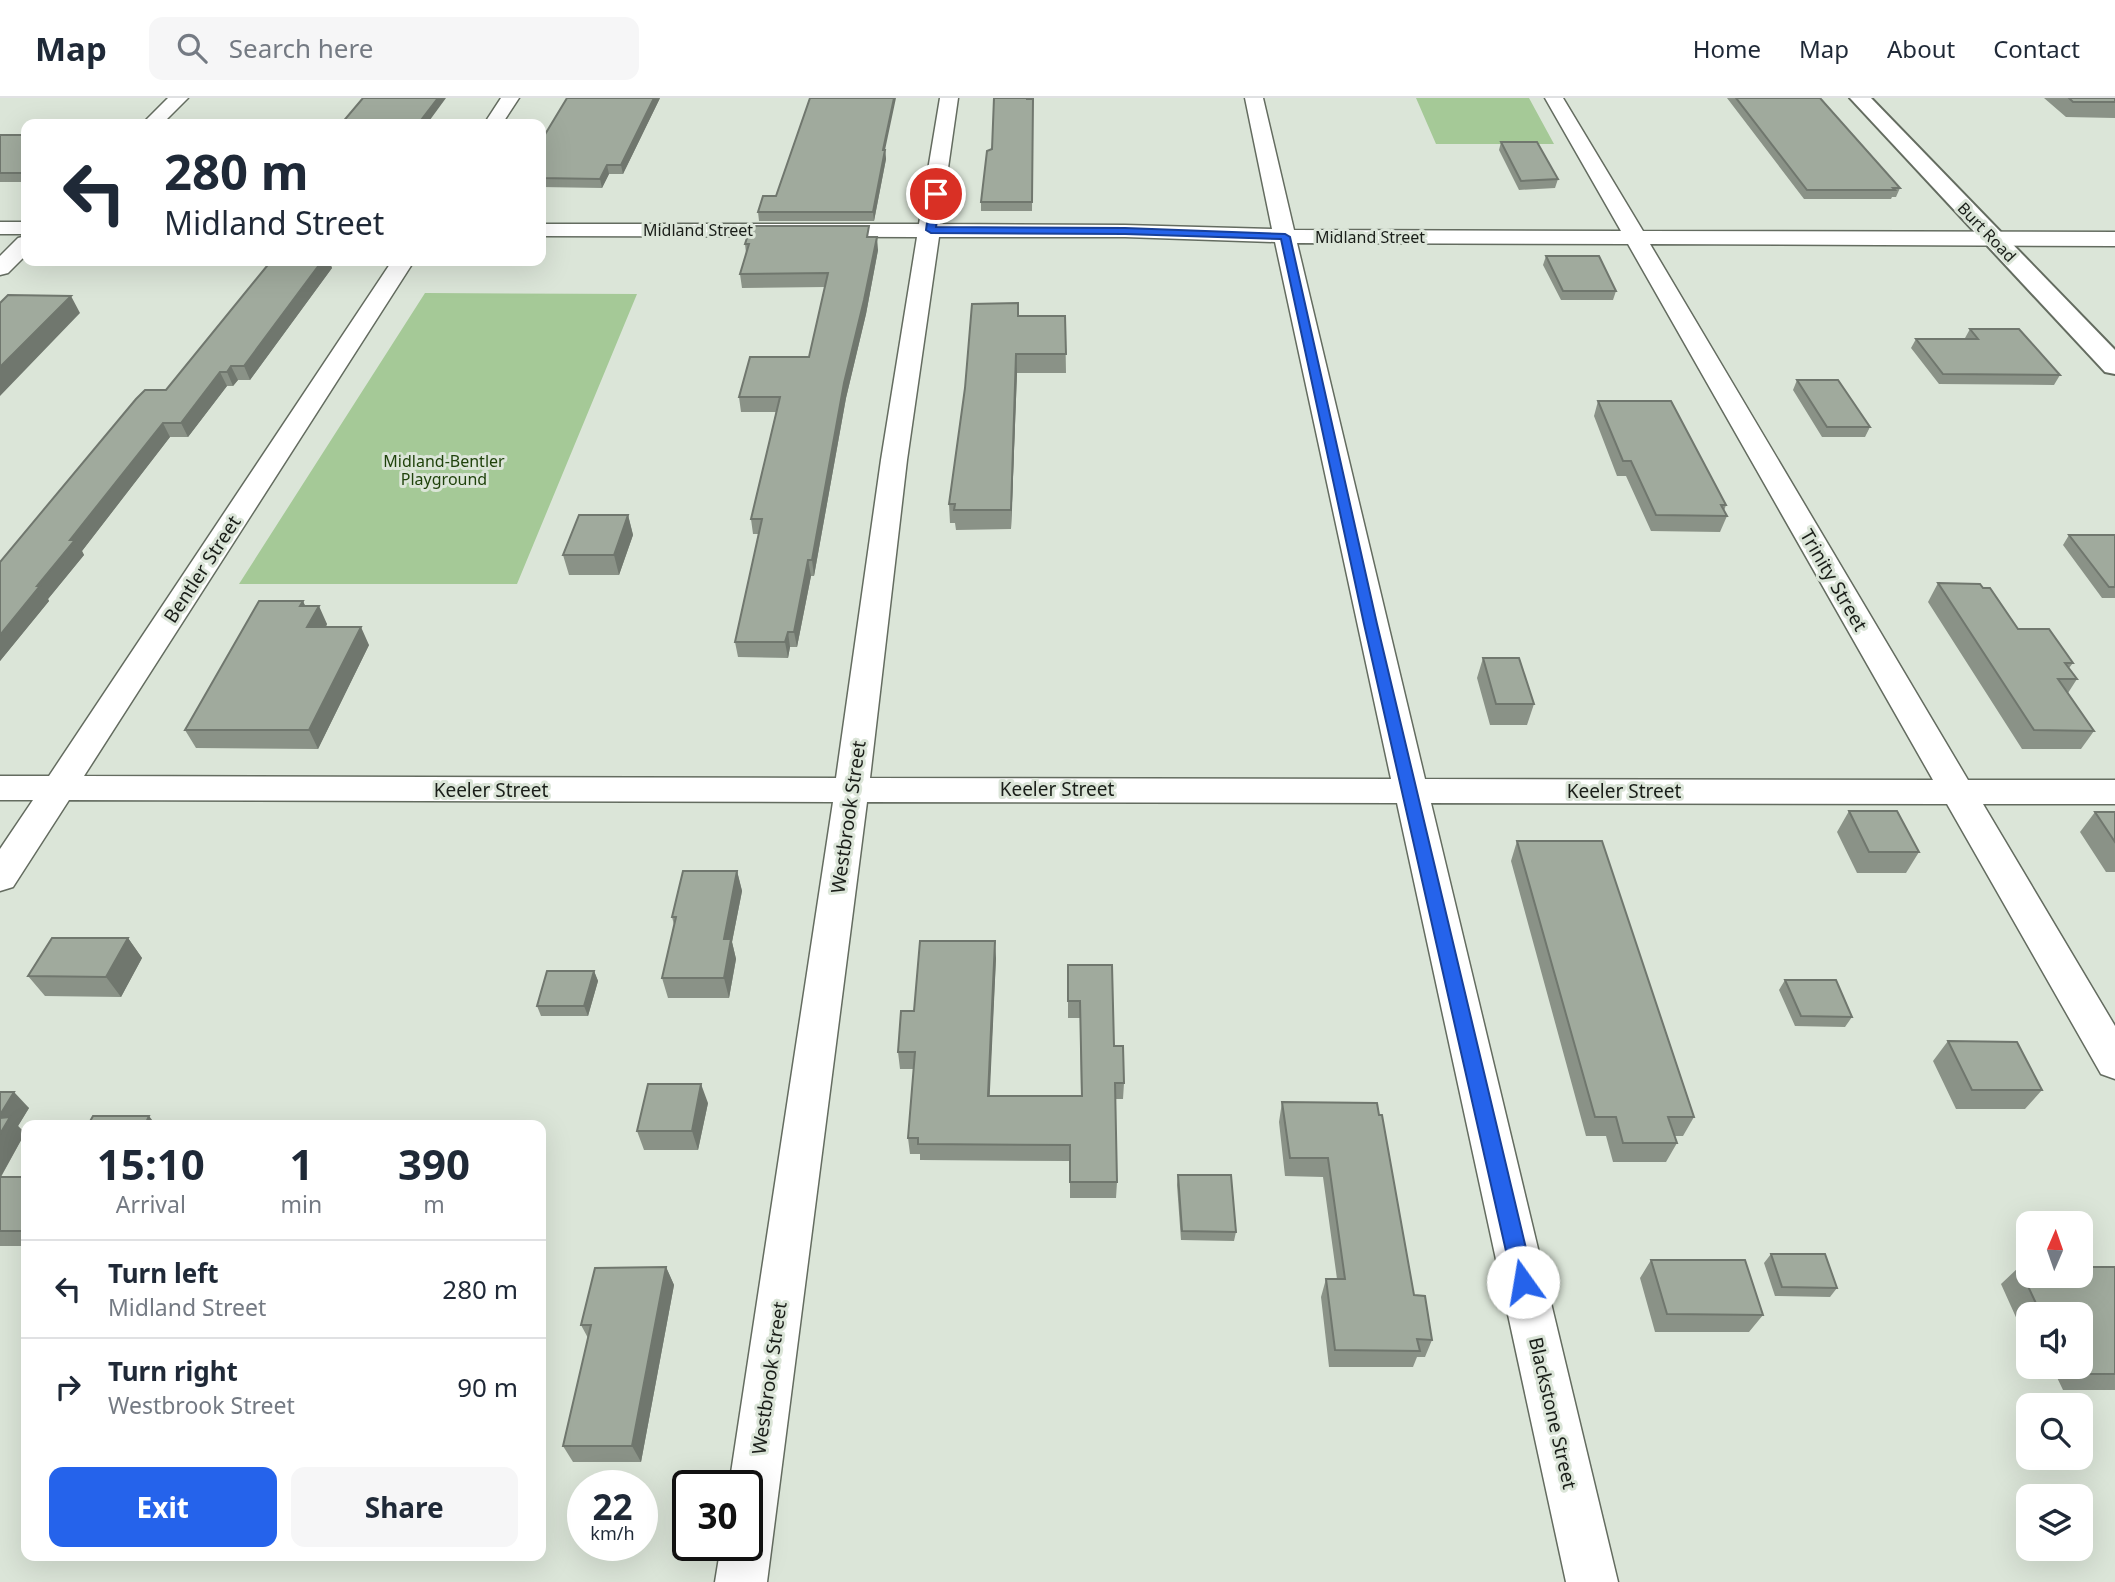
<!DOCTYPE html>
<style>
body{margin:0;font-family:"Noto Sans",sans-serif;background:#f6f6f7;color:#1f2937;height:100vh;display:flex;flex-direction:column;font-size:26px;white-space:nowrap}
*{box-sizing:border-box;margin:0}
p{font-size:23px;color:#747a83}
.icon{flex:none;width:38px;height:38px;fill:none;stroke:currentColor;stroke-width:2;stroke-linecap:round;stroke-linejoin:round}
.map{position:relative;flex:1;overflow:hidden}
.drawer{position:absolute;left:21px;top:1022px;width:525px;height:441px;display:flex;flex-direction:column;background:#fff;border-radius:14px;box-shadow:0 7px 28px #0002}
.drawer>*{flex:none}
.guide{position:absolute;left:21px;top:21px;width:525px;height:147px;border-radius:14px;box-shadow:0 7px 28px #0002;background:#fff;color:#1f2937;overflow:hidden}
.needle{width:46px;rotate:2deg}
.tools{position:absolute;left:2016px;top:1113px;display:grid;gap:14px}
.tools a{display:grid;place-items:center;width:77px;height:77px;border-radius:14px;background:#fff;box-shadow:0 7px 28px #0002;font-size:35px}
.speed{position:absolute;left:567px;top:1372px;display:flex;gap:14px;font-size:35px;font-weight:700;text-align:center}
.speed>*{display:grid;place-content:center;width:91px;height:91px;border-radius:50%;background:#fff;box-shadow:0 7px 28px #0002;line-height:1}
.speed small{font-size:18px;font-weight:400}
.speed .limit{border:4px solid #111;border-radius:10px;background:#fff;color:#111}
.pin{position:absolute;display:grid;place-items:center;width:60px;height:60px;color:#fff;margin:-30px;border:4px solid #fff;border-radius:50%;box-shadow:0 2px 7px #0007}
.me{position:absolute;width:77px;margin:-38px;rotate:347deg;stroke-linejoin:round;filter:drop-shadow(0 0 5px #0008)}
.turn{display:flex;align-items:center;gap:24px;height:147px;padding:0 28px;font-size:32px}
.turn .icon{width:91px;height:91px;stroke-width:2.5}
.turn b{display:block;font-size:49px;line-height:60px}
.eta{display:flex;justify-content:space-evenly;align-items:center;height:119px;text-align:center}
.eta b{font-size:42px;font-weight:700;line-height:49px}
.button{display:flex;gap:14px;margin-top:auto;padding:14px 28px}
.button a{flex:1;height:80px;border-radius:14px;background:#2563eb;color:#fff;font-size:28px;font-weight:700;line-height:80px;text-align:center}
.button a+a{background:#f6f6f7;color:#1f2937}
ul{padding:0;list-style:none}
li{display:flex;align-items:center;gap:21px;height:98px;padding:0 28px;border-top:2px solid #e0e1e3}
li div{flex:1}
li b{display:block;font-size:26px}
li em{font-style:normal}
header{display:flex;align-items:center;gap:42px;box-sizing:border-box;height:98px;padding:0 35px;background:#fff;border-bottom:2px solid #e0e1e3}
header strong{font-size:33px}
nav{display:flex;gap:38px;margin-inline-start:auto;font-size:24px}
.search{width:490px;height:63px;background:#f6f6f7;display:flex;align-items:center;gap:18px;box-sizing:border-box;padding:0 24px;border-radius:14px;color:#747a83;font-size:26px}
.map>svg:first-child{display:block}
.green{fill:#a5c997}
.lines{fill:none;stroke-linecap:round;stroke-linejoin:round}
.minor-casing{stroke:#646c60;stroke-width:3}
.tertiary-casing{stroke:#646c60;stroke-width:4}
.minor{fill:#fff;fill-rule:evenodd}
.tertiary{fill:#fff;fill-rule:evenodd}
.wall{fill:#8a9287}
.shaded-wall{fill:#70776e}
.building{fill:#a0aa9d;stroke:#70776e;stroke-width:2}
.route{fill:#2563eb;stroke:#184099;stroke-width:2}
.labels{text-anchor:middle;stroke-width:6;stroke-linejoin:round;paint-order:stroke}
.far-street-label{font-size:16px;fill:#1a1e19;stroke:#dbe5d8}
.far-park-label{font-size:16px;fill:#20430c;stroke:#dbe5d8}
.street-label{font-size:19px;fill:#1a1e19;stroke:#dbe5d8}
</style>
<header>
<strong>Map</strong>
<div class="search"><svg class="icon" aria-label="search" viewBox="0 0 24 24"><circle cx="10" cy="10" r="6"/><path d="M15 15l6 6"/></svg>Search here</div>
<nav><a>Home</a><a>Map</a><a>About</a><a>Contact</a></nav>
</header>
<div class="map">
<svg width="2115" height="1484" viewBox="0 0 2115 1484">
<rect width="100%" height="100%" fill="#dbe5d8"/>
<!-- green -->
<path class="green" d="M 1416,0 L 1529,0 L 1554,46 L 1436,46 Z
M 425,195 L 637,196 L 517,486 L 239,486 Z"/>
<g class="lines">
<defs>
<path id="minor" d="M 168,0 L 188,0 L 162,26 L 142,26 Z
M 501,0 L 519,0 L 502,26 L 484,26 Z
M 940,0 L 958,0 L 940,126 L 1125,127 L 1272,131 L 1245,0 L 1263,0 L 1294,132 L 1621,133 L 1545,0 L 1563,0 L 1643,133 L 2115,134 L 2115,148 L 1650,146 L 1968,682 L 2115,682 L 2115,706 L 1983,706 L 2115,928 L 2115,981 L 2101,976 L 1947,706 L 1431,705 L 1618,1484 L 1566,1484 L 1397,705 L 867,704 L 767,1484 L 715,1484 L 721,1447 L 747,1447 L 747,1388 L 729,1388 L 833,704 L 69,702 L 13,789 L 0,793 L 0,751 L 33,702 L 0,702 L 0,678 L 49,678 L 392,163 L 414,163 L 84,678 L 836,680 L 881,362 L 917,139 L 541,138 L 541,126 L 919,126 ZM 939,139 L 1125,139 L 1275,144 L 1391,681 L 870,680 L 907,362 ZM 1297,145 L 1628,146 L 1933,682 L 1425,681 Z
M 0,124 L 26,124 L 26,136 L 0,136 Z
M 26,138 L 26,157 L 8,175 L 0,177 L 0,158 L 18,140 Z"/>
<path id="tertiary" d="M 1850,0 L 1871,0 L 2115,252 L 2115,276 L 2105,274 Z"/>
</defs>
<!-- minor casing -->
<use href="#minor" class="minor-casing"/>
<!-- tertiary casing -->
<use href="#tertiary" class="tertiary-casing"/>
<!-- minor -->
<use href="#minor" class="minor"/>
<!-- tertiary -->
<use href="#tertiary" class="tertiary"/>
</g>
<!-- wall -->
<path class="wall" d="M 660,0 L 623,76 L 609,76 L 602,90 L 541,89 L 541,43 Z
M 1727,0 L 1820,0 L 1900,90 L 1896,99 L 1892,99 L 1891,101 L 1804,101 Z
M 2044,0 L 2115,0 L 2115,20 L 2066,19 Z
M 1028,1 L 1033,1 L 1032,113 L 981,113 L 981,104 L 992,51 Z
M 26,34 L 26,84 L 0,84 L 0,37 L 22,37 Z
M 1501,44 L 1558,81 L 1555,90 L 1519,92 L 1499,52 Z
M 885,52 L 886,61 L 874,123 L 759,123 L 758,114 L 776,98 Z
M 870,139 L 878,152 L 866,216 L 846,300 L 814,478 L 811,478 L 797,549 L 790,549 L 788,560 L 738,559 L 735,544 L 759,436 L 753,436 L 751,421 L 776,314 L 741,314 L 739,299 L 809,259 L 825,189 L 742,190 L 740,176 L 746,155 L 745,146 Z
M 1546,158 L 1616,193 L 1613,202 L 1561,202 L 1543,167 Z
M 271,163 L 329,163 L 332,170 L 250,282 L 238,282 L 233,288 L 227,288 L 188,339 L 170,339 L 82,453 L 84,457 L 48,501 L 49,503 L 0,563 L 0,464 L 166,292 Z
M 1018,205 L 1018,218 L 1065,218 L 1066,275 L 1017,275 L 1011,431 L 956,432 L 955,425 L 950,425 L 949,406 Z
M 1970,231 L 2060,277 L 2054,287 L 1939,286 L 1911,250 L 1916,241 L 1966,241 L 1965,240 Z
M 1797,282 L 1870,329 L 1865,339 L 1822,339 L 1793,292 Z
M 1598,303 L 1726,407 L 1724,413 L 1727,418 L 1720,434 L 1651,433 L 1626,378 L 1617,378 L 1594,318 Z
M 628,417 L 633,437 L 619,477 L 569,477 L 563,457 Z
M 2069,437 L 2115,437 L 2115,500 L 2102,500 L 2063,447 Z
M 1938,485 L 1983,490 L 2018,531 L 2073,565 L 2069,570 L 2077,581 L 2068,595 L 2094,633 L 2081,651 L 2022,651 L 1928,504 Z
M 303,503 L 305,508 L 327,526 L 326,529 L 369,547 L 318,651 L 196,650 L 185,632 Z
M 1483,560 L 1534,606 L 1527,627 L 1490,627 L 1477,580 Z
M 1849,713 L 1919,754 L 1906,775 L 1857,775 L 1837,734 Z
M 2095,714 L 2115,714 L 2115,774 L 2106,774 L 2080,734 Z
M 1517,743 L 1694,1019 L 1683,1038 L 1674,1038 L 1677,1045 L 1666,1064 L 1613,1064 L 1606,1038 L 1586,1038 L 1511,763 Z
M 737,773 L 742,793 L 732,844 L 736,861 L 729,900 L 668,900 L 662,880 L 674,827 L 672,819 Z
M 128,840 L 142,860 L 121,899 L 45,898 L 28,878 Z
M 996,860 L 989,998 L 1081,998 L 1080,920 L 1068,920 L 1068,867 L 1114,948 L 1124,985 L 1123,1001 L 1115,1001 L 1117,1084 L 1116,1100 L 1070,1100 L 1070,1063 L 920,1062 L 920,1056 L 910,1056 L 908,1040 L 914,971 L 900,971 L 898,954 L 914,913 Z
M 594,873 L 598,883 L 588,918 L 541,918 L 537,908 Z
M 1785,882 L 1852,919 L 1845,929 L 1795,928 L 1779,892 Z
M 1948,943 L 2042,992 L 2025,1011 L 1956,1011 L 1933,963 Z
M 0,994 L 29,1010 L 18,1028 L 25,1035 L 1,1079 L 26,1079 L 26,1148 L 0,1148 Z
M 1282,1004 L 1379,1017 L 1414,1197 L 1432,1242 L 1425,1259 L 1417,1259 L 1413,1269 L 1329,1269 L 1321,1199 L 1326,1181 L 1337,1181 L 1323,1079 L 1285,1078 L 1279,1024 Z
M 708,1005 L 698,1052 L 644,1052 L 637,1033 Z
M 1178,1077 L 1236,1134 L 1234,1143 L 1181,1142 L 1177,1087 Z
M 1771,1156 L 1837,1190 L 1830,1199 L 1775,1198 L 1764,1165 Z
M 1651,1162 L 1763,1217 L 1749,1234 L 1655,1234 L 1640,1180 Z
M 666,1169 L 674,1187 L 641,1364 L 573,1364 L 563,1348 L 588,1240 L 581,1227 Z
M 2019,1169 L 2115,1169 L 2115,1292 L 2063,1292 L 2052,1269 L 2081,1269 L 2081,1216 L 2028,1216 L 2028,1246 L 2001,1186 Z"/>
<!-- shaded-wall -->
<path class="shaded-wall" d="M 438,0 L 446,0 L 427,26 L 418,26 Z
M 654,0 L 660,0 L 623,76 L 621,67 Z
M 894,0 L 896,0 L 885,52 L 886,61 L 874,123 L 873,114 L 883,52 Z
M 607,67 L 609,76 L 602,90 L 600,81 Z
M 877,139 L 878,152 L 866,216 L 846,300 L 814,478 L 812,462 L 844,285 Z
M 322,163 L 329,163 L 332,170 L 250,282 L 244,268 Z
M 71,198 L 80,215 L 0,298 L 0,269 Z
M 1016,256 L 1017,275 L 1011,431 L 1011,412 Z
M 231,268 L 238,282 L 233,288 L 227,274 Z
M 220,274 L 227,288 L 188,339 L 181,325 Z
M 163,325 L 170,339 L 82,453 L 84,457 L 48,501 L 49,503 L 0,563 L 0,537 L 70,442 Z
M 628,417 L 633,437 L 619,477 L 614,457 Z
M 808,462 L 811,478 L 797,549 L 794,534 Z
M 303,503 L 311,521 L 319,508 L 327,526 L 316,548 L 307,529 L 300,508 Z
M 361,529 L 369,547 L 318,651 L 309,632 Z
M 788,534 L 790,549 L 788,560 L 785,544 Z
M 737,773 L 742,793 L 732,844 L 736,861 L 729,900 L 724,880 L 724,841 Z
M 128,840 L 142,860 L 121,899 L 106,879 Z
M 995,843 L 996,860 L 989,1014 L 988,998 Z
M 594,873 L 598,883 L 588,918 L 584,908 Z
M 701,986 L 708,1005 L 698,1052 L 692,1033 Z
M 14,994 L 29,1010 L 18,1028 L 25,1035 L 0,1080 L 0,1017 Z
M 149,1018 L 156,1027 L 145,1027 Z
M 666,1169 L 674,1187 L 641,1364 L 632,1348 Z"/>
<!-- building -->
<path class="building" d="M 363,0 L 438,0 L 418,26 L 341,26 Z
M 567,0 L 654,0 L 621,67 L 607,67 L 600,81 L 541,80 L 541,43 Z
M 810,0 L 894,0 L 883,52 L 885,52 L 873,114 L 758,114 L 763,98 L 776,98 Z
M 994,0 L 1027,0 L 1027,1 L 1033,1 L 1032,104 L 981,104 L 987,53 L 992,51 Z
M 1736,0 L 1820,0 L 1900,90 L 1893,90 L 1895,92 L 1807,92 Z
M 2069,0 L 2115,0 L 2115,4 L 2073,4 Z
M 26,34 L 26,75 L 0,75 L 0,37 L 22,37 Z
M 1501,44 L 1537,44 L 1558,81 L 1521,83 Z
M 751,128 L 869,128 L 867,139 L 877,139 L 864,202 L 844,285 L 812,462 L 808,462 L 794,534 L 788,534 L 785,544 L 735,544 L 762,421 L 751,421 L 780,299 L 739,299 L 750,259 L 809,259 L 828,175 L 740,176 L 749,146 L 745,146 Z
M 1546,158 L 1599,158 L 1616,193 L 1563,193 Z
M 271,163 L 322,163 L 244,268 L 231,268 L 227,274 L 220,274 L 181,325 L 163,325 L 70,442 L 75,442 L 37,488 L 40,488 L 0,537 L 0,464 L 136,301 L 145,292 L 166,292 Z
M 8,197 L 71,198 L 0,269 L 0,205 Z
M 1018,205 L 1018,218 L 1065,218 L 1066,256 L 1016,256 L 1011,412 L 954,412 L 955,406 L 949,406 L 965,290 L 972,206 Z
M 1970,231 L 2019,231 L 2060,277 L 1943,276 L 1916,241 L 1978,241 Z
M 1797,282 L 1838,282 L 1870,329 L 1827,329 Z
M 1598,303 L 1671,303 L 1726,407 L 1721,407 L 1727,418 L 1656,417 L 1631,363 L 1623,363 Z
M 579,417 L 628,417 L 614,457 L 563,457 Z
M 2069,437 L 2115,437 L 2115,489 L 2109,489 Z
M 1938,485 L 1980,486 L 1983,490 L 1990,490 L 2018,531 L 2049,531 L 2073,565 L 2065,565 L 2077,581 L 2058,581 L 2094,633 L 2034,632 Z
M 259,503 L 303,503 L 300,508 L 319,508 L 307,529 L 361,529 L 309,632 L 185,632 Z
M 1483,560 L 1519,560 L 1534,606 L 1496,606 Z
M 1849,713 L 1897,713 L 1919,754 L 1869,754 Z
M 2095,714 L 2115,714 L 2115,744 Z
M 1517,743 L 1602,743 L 1694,1019 L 1668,1019 L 1677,1045 L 1623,1045 L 1616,1019 L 1595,1019 Z
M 683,773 L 737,773 L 724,841 L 731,841 L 724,880 L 662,880 L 676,819 L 672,819 Z
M 52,840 L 128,840 L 106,879 L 28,878 Z
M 920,843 L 995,843 L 988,998 L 1082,998 L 1080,903 L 1068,903 L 1068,867 L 1112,867 L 1114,948 L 1123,948 L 1124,985 L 1115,985 L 1117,1084 L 1070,1084 L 1070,1047 L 918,1046 L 918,1040 L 908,1040 L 915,954 L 898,954 L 901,913 L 914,913 Z
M 547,873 L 594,873 L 584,908 L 537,908 Z
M 1785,882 L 1836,882 L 1852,919 L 1801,918 Z
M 1948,943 L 2017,944 L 2042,992 L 1972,992 Z
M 648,986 L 701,986 L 692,1033 L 637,1033 Z
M 0,994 L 14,994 L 0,1017 Z
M 1282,1004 L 1377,1005 L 1379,1017 L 1382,1017 L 1414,1197 L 1425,1198 L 1432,1242 L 1417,1241 L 1420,1253 L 1335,1252 L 1326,1181 L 1345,1181 L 1328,1060 L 1290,1060 Z
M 93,1018 L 149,1018 L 145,1027 L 88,1027 Z
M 10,1019 L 0,1036 L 0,1020 Z
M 1178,1077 L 1231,1077 L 1236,1134 L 1182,1133 Z
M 0,1079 L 26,1079 L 26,1133 L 0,1133 Z
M 1771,1156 L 1825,1156 L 1837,1190 L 1782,1189 Z
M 1651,1162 L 1745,1162 L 1763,1217 L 1667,1216 Z
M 666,1169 L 632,1348 L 563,1348 L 591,1227 L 581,1227 L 595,1170 Z
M 2019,1169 L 2028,1169 L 2028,1178 L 2081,1178 L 2081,1169 L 2115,1169 L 2115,1276 L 2084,1276 L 2080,1269 L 2081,1216 L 2041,1216 Z"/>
<!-- route -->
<path class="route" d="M 936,93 L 941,96 L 936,129 L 1125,130 L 1285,136 L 1290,139 L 1377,526 L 1534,1184 L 1531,1190 L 1523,1193 L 1516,1190 L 1513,1184 L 1364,526 L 1281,141 L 1125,136 L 931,135 L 926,132 L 931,96 Z"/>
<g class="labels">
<!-- far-street labels -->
<g class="far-street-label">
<text x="698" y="138">Midland Street</text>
<text transform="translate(1987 134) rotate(46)" y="6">Burt Road</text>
<text x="1370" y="145">Midland Street</text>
</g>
<!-- far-park labels -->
<g class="far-park-label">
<text x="444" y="369">Midland-Bentler<tspan x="444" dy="18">Playground</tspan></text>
</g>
<!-- street labels -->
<g class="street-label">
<text transform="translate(202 471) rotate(-57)" y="7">Bentler Street</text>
<text transform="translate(1834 482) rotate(60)" y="7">Trinity Street</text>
<text x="1057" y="698">Keeler Street</text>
<text x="491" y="699">Keeler Street</text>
<text x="1624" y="700">Keeler Street</text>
<text transform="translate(848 719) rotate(-82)" y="7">Westbrook Street</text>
<text transform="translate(769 1280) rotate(-82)" y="7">Westbrook Street</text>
<text transform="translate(1553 1315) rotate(77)" y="7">Blackstone Street</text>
</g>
</g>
</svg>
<div class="tools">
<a><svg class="needle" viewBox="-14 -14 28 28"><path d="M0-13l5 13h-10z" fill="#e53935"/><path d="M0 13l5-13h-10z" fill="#747a83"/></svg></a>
<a><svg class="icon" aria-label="sound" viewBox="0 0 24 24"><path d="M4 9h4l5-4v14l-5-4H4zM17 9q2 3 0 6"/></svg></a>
<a><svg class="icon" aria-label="search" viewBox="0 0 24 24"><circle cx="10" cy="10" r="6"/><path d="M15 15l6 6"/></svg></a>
<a><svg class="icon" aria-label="layers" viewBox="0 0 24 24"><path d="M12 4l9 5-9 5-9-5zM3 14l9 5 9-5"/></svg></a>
</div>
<div class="speed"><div>22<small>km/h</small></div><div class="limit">30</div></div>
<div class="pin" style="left:936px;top:96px;background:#d93025"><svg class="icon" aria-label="arrive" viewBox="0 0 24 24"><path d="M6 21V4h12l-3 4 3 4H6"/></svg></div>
<svg class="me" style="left:1523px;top:1184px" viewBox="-20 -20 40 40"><circle r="19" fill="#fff"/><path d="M0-13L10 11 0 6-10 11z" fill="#2563eb"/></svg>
<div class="guide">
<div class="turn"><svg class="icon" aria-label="left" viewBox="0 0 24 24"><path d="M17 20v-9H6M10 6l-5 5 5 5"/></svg><div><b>280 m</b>Midland Street</div></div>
</div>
<section class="drawer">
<div class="eta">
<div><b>15:10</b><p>Arrival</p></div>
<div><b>1</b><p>min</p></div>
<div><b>390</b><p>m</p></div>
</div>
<ul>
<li><svg class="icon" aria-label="left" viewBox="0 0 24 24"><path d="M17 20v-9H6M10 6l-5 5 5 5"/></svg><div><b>Turn left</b><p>Midland Street</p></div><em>280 m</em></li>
<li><svg class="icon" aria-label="right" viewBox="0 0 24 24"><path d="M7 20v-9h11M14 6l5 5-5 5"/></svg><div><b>Turn right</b><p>Westbrook Street</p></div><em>90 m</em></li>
</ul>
<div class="button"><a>Exit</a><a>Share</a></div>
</section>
</div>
